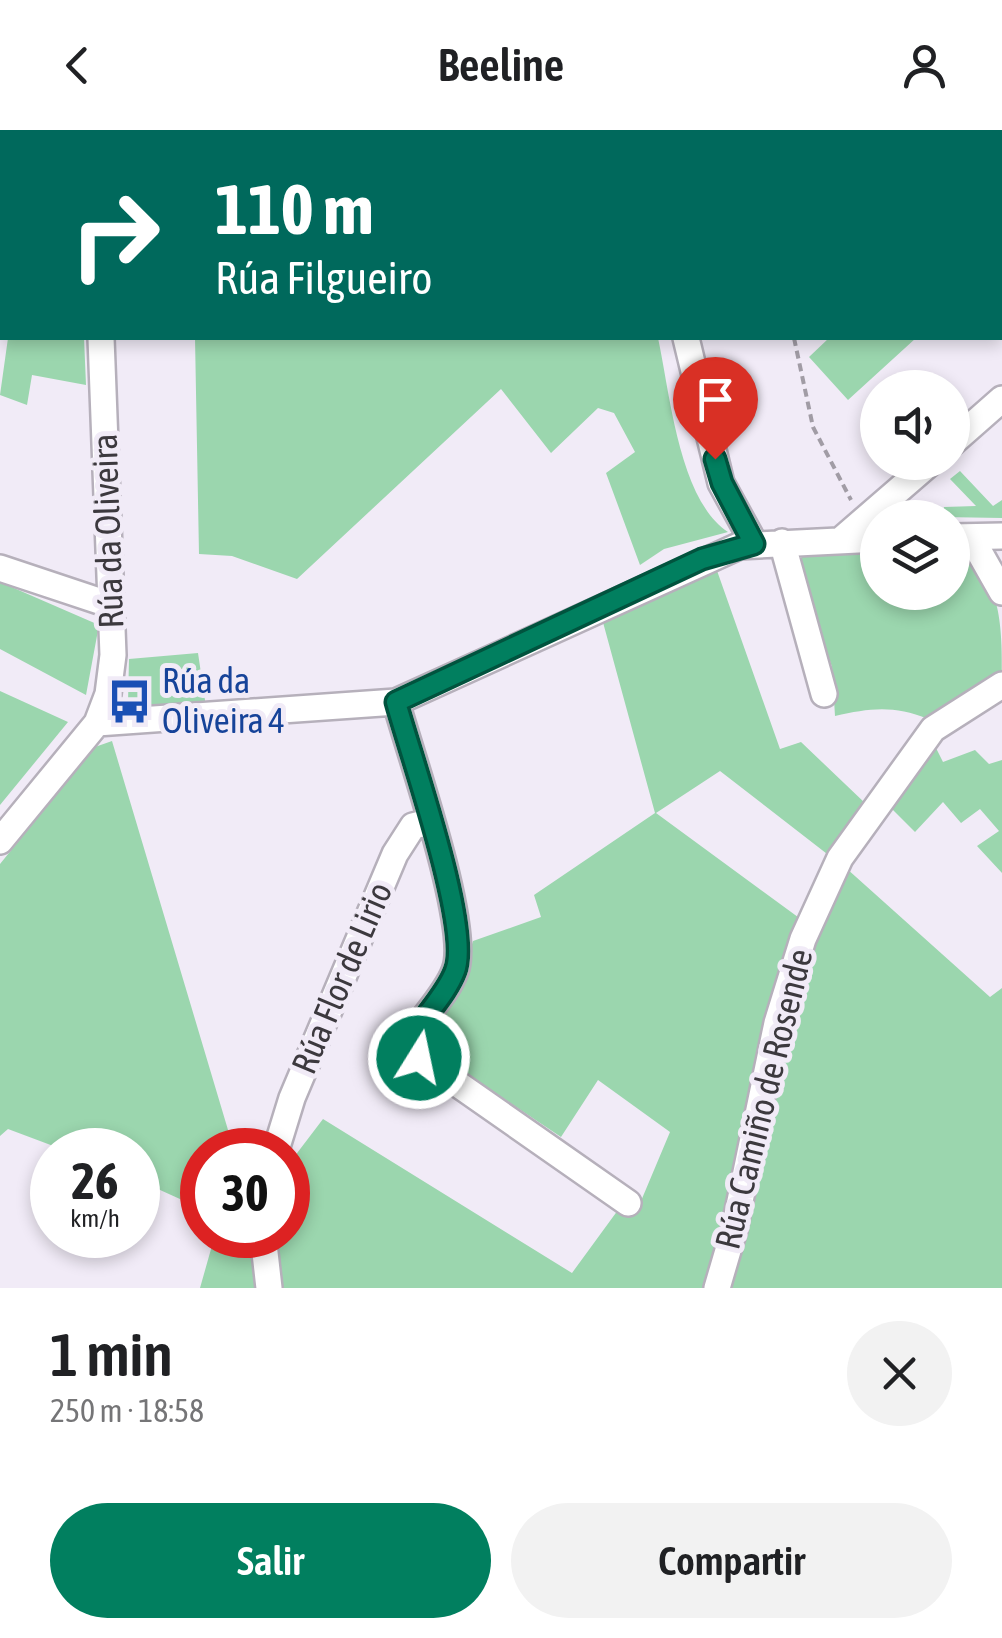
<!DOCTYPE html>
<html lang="es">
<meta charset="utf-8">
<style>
body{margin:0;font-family:"Asap Condensed",sans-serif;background:#f2f2f2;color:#202124;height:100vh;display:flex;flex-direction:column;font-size:38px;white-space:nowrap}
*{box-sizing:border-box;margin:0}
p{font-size:32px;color:#757577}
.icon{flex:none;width:55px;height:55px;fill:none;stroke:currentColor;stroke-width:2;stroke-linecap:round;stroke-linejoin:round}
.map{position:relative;height:1158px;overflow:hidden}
.details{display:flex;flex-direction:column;background:#fff;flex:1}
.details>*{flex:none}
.guide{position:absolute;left:0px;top:0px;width:1002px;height:210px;box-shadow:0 5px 15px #0003;background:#00695c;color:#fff;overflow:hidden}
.fabs{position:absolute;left:860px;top:240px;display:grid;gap:20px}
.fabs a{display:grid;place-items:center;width:110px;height:110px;border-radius:50%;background:#fff;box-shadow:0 5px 15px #0003;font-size:50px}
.speed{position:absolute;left:30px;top:998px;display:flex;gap:20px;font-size:50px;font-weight:700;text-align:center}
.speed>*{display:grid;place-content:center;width:130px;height:130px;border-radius:50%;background:#fff;box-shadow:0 5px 15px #0003;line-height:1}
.speed small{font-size:25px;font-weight:400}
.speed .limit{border:15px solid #d22;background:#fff;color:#111}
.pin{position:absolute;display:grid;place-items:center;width:85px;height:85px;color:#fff;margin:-102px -42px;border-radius:50% 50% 50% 0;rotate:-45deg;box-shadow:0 0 10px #0007}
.pin .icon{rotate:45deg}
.me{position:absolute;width:110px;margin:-55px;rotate:10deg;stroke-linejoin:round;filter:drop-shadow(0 0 8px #0008)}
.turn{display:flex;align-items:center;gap:35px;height:210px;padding:0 50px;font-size:45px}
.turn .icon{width:130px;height:130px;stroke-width:2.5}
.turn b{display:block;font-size:70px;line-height:85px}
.round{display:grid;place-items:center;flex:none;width:105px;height:105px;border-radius:52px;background:#f2f2f2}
.summary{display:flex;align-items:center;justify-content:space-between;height:170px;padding:0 50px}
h1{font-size:60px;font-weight:600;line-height:75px}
.button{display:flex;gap:20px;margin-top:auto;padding:20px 50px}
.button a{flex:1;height:115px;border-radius:60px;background:#017f5f;color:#fff;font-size:40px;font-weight:600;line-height:115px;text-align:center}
.button a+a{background:#f2f2f2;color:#202124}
header{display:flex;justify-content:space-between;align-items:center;height:130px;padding:0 50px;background:#fff;font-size:45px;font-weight:600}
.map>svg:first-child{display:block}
.green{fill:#9bd6ae}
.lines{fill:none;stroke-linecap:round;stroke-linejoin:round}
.minor-casing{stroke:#b6b0bb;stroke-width:30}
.path{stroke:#a19ca5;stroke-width:4;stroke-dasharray:8 5;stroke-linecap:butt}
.minor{stroke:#fff;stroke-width:25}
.route-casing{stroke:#01533e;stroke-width:25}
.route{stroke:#017f5f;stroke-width:18}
.labels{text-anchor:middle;stroke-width:10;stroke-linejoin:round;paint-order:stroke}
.street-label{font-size:35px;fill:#3c393e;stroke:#f1ebf7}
.transit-label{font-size:35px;fill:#164399;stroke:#f1ebf7;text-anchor:start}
</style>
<header><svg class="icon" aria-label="back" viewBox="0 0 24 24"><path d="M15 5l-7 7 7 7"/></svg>Beeline<svg class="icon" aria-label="person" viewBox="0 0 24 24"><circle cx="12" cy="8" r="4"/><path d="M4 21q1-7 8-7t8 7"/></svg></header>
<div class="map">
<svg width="1002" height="1158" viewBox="0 0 1002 1158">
<rect width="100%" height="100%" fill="#f1ebf7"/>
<!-- green -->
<path class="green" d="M 182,0 L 621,0 L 181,2 Z
M 908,0 L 1002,0 L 1002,103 L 1000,2 Z
M 8,208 L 84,208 L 86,255 L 32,245 L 27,275 L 0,265 Z
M 195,208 L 658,208 C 670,263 679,370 728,402 L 664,419 L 640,435 L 606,343 L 635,322 L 614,283 L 598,278 L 551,323 L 501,259 L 297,449 L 232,426 L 199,424 Z
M 829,208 L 916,208 L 848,270 L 809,227 Z
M 960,341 L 993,376 L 1002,370 L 1002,388 L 943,387 L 944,377 L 976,376 L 950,349 Z
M 877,422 L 878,462 L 952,462 L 953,422 C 1002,439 1002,498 1002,543 L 928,589 C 894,575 870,578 835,586 L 832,537 L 798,435 L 803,424 Z
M 715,435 L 780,619 L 801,612 L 866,674 L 831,727 L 720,641 L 656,683 L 802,790 L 728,1089 L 705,1158 L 277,1158 L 273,1105 L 288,1105 L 288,1035 L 323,989 L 572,1143 L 618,1080 L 641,1071 L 670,1002 L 598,950 L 561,1007 L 434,922 C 429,877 461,855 473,811 L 541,787 L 534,765 L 655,683 L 601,485 Z
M 0,452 L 99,495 L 86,565 L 0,519 Z
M 198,523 L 206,577 L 133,581 L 128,573 L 129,529 Z
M 0,561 L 68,592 L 0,675 Z
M 112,611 L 234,1020 L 202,1020 L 202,1079 L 138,1050 L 138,1020 L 64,1020 L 8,999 L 0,1006 L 0,734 L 95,617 Z
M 935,616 L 943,632 L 975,620 L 989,634 L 1002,630 L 1002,743 L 977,716 L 999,701 L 980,679 L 961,693 L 943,672 L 915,702 L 891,678 Z
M 846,738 L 990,867 L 1002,858 L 1002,1158 L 722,1158 C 756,1016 778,868 846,738 Z
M 215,1105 L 255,1105 L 260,1158 L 200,1158 Z"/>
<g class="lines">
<defs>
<path id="minor" d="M 37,0 L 37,2
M 876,0 L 878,2
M 166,2 L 167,0
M 661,2 L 663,0
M 1000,135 L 1002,138
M 0,138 L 2,138
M 686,208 L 721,353 L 754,413
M 952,313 L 1002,269
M 952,407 L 1002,406
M 976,407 L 977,418 L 1002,462
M 842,409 L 931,332
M 782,412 L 824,564
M 0,438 L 111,475
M 396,572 C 410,624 472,799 455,841 C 447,863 425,885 412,905 L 419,927 L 628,1073
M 97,593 L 396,572 L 739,416 L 878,409
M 0,711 L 97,593 L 108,564 L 113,525 L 101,208
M 276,1020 L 292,968 L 395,724 L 413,696 L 429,692
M 263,1105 L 269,1158
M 717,1158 L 734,1100 L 777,893 L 803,809 L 840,728 L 933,599 L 1002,555"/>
</defs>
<!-- minor casing -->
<use href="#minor" class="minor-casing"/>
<!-- path -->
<path class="path" d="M 740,0 L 742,2
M 794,208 L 813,297 L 851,370"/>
<!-- minor -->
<use href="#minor" class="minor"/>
</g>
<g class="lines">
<defs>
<path id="route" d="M 419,928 L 412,906 C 425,885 447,863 455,841 C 472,799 410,624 396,572 L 702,429 L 754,414 L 722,353 L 715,329"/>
</defs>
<!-- route casing -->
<use href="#route" class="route-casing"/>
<!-- route -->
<use href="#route" class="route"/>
</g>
<!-- icons -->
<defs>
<symbol id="bus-bare" viewBox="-9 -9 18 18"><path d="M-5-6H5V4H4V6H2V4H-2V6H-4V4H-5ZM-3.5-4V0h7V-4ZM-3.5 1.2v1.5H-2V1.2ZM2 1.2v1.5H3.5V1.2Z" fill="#1a4fb4" stroke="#f1ebf7" stroke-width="2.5" paint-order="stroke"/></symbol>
</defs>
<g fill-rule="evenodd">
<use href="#bus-bare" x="98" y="540" width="63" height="63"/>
</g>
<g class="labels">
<!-- street labels -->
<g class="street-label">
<text transform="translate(108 401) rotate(-92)" y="12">Rúa da Oliveira</text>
<text transform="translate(342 848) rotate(-67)" y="12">Rúa Flor de Lirio</text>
<text transform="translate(764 969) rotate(-76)" y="12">Rúa Camiño de Rosende</text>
</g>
<!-- transit labels -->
<g class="transit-label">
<text x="162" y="563">Rúa da<tspan x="162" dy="40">Oliveira 4</tspan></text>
</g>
</g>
</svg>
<div class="fabs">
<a><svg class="icon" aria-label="sound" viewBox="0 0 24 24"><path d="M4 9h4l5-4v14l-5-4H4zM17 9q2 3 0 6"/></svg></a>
<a><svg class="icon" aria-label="layers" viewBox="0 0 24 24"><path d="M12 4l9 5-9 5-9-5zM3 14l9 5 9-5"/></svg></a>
</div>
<div class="speed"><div>26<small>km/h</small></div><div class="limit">30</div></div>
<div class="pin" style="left:715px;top:329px;background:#d93025"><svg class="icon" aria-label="arrive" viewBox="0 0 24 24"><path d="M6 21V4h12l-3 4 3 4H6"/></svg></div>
<svg class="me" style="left:419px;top:928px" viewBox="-20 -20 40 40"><circle r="17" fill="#017f5f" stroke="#fff" stroke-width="3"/><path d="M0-11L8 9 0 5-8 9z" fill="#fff"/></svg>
<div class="guide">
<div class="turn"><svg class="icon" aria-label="right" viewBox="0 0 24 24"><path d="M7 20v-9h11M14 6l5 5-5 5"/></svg><div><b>110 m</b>Rúa Filgueiro</div></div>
</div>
</div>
<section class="details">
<div class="summary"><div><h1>1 min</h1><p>250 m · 18:58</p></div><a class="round"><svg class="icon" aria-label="close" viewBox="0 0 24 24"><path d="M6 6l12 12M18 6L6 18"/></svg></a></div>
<div class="button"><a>Salir</a><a>Compartir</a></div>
</section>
